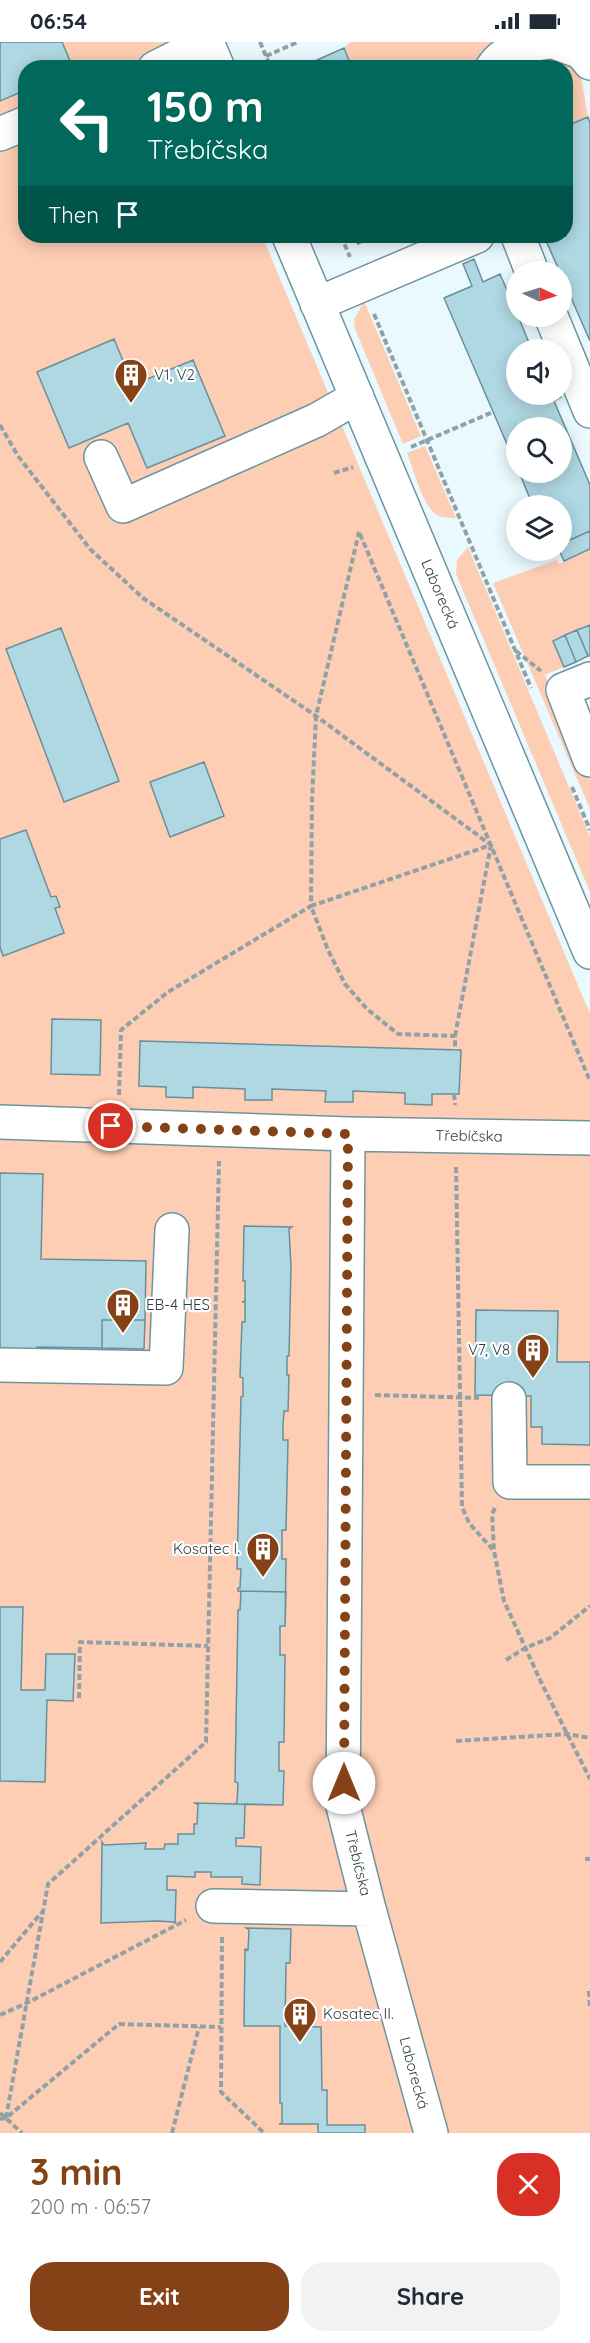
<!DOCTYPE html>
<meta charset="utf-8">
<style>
body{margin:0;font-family:Quicksand,sans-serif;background:#f2f2f3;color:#1f2937;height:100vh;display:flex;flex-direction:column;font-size:22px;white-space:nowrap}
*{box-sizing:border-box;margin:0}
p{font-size:20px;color:#747a83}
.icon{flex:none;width:33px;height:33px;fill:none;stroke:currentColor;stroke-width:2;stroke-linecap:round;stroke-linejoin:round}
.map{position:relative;height:2091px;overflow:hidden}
.drawer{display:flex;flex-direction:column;background:#fff;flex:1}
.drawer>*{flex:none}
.hud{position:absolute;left:18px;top:18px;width:555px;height:183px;border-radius:24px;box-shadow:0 3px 15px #0003;background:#00695c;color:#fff;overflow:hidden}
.needle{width:39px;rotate:94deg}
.buttons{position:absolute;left:506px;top:219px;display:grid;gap:12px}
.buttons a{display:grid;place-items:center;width:66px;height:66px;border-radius:50%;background:#fff;box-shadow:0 3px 15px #0003;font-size:30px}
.pin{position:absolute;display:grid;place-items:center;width:51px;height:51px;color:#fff;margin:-26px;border:3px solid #fff;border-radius:50%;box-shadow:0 2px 6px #0007}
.me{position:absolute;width:66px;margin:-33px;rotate:0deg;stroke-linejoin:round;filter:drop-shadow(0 0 4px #0008)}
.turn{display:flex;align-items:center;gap:21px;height:126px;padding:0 30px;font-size:27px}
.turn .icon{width:78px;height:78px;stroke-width:2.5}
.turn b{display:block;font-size:42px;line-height:51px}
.then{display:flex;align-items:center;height:57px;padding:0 30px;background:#0003;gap:12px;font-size:22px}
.round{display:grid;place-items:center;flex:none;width:63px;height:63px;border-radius:24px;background:#f2f2f3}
.overview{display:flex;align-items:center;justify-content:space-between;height:102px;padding:0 30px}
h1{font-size:36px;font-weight:700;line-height:45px;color:#864217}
.cta{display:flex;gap:12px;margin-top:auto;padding:12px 30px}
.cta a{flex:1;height:69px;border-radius:24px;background:#864217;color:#fff;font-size:24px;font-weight:700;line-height:69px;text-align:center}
.cta a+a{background:#f2f2f3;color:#1f2937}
.status{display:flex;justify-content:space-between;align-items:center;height:42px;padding:0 30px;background:#fff;direction:ltr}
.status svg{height:16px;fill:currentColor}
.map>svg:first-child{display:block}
.green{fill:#fdcdb4}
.building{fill:#afd8e3;stroke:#69909a;stroke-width:1.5}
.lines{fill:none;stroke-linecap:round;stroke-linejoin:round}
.minor-casing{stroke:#6d959f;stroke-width:36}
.path{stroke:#91a2a7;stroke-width:4;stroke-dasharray:6 3;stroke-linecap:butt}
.minor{stroke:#fff;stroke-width:33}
.route{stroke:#864217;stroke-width:10;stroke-dasharray:0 18}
.labels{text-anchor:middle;stroke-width:4.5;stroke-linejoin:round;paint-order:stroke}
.poi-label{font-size:15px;fill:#2e3f44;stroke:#fff;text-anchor:start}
.street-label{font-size:15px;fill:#2e3f44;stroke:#fff}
</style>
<div class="status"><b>06:54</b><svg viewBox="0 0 49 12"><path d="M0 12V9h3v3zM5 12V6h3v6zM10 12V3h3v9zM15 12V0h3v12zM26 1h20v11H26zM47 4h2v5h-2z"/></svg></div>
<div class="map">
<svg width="590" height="2091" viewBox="0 0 590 2091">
<rect width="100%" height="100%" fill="#e9f9fe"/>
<!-- green -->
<path class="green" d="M 0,0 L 181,0 L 192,25 L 26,26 L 26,194 L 262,194 L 590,972 L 590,2091 L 0,2091 Z
M 350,0 L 506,0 L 485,11 L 473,26 L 393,25 L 390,21 L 377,25 L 352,25 L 344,6 Z
M 560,12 L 580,28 L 588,75 L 566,84 L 566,26 L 506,26 Z
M 364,259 L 421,394 L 403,402 L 355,287 L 354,278 Z
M 425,404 L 456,476 C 450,476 443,476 437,473 C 423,465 413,426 407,411 Z
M 468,505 L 590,795 L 590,850 L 456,532 L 457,518 Z
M 590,507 L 590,583 L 553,599 L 564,625 L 545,633 L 590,739 L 590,767 L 493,541 L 557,518 L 559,522 Z"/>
<!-- building -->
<path class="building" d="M 0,0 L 62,0 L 73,26 L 26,26 L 26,48 L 0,59 Z
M 344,6 L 352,26 L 299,26 Z
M 588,75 L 590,81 L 590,299 L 544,194 L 566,194 L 566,84 Z
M 354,194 L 376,194 L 358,202 Z
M 474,217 L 483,240 L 500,232 L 516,269 L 516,274 L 518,274 L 532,308 L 516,308 L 516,352 L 560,352 L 561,355 L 554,359 L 590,443 L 590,489 L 561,502 L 561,464 L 533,464 L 519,430 L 561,430 L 561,386 L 516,386 L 516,423 L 444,256 L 472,244 L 463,222 Z
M 114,297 L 133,343 L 193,318 L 225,394 L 147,426 L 128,381 L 69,406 L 37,330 Z
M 590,489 L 590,507 L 564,519 L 559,508 L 561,502 Z
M 590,583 L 590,614 L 588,614 L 577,588 Z
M 61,586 L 119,739 L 64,760 L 6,607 Z
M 577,588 L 588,614 L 576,620 L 565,593 Z
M 565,593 L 576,620 L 564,625 L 553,599 Z
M 204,720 L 224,774 L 170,795 L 150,740 Z
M 26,788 L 51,855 L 56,854 L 60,865 L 55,866 L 64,891 L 3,914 L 0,905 L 0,797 Z
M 52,977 L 101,978 L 100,1033 L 51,1032 Z
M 140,999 L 461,1008 L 459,1052 L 432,1052 L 432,1063 L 405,1062 L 405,1051 L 353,1049 L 353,1060 L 325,1060 L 326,1049 L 272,1047 L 272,1058 L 245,1058 L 245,1047 L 193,1045 L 193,1056 L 166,1055 L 166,1045 L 139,1044 Z
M 0,1131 L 43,1132 L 41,1217 L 146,1219 L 145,1278 L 102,1278 L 102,1306 L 37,1305 L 38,1308 L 0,1308 Z
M 244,1184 L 292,1185 L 289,1187 L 291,1224 L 289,1314 L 287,1314 L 287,1333 L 289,1333 L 288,1369 L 284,1369 L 283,1383 L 283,1398 L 288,1398 L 286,1488 L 282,1488 L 282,1517 L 286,1517 L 285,1584 L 280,1584 L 280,1613 L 285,1613 L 284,1700 L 279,1700 L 279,1729 L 284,1729 L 283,1763 L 245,1762 L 244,1796 L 236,1796 L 236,1804 L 261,1805 L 260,1843 L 242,1842 L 242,1835 L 211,1835 L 211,1830 L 195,1830 L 195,1835 L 167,1834 L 167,1848 L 176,1848 L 175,1882 L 174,1880 L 157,1879 L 101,1881 L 102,1800 L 104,1803 L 146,1801 L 145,1807 L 164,1807 L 165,1802 L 178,1802 L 178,1792 L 194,1792 L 194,1782 L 197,1782 L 198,1763 L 195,1761 L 235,1762 L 237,1760 L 238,1741 L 235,1740 L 238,1568 L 240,1568 L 241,1549 L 238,1549 L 238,1546 L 240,1546 L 241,1527 L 237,1527 L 241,1355 L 243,1354 L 243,1336 L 240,1335 L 242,1280 L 245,1280 L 245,1260 L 242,1260 L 245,1259 L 245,1239 L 243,1239 Z
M 476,1268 L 558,1269 L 557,1320 L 590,1320 L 590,1403 L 542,1402 L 542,1385 L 531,1385 L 531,1354 L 475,1353 Z
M 102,1278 L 145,1278 L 144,1307 L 102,1306 Z
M 241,1549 L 286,1550 L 285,1584 L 280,1584 L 280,1613 L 285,1613 L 284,1700 L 279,1700 L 279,1729 L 284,1729 L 283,1763 L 235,1762 L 237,1760 L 238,1741 L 235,1740 L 238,1568 L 240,1568 Z
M 0,1565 L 23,1565 L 21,1648 L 45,1648 L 46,1612 L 75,1612 L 73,1659 L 47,1658 L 45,1740 L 0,1739 Z
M 246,1886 L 291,1887 L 290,1921 L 286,1921 L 285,1984 L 321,1985 L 322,2048 L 327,2048 L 327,2083 L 365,2083 L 365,2091 L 318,2091 L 318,2082 L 279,2082 L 282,2081 L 282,2061 L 280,2061 L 280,1984 L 244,1984 L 245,1907 L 248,1908 L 249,1888 Z"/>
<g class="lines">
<defs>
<path id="minor" d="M 207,0 L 218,26
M 553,0 L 581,10 L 590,21
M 155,26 L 207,0
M 492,26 C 505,6 527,3 548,0
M 0,92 L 26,81
M 289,194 L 590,910
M 518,194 L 532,230
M 317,262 L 477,194
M 551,274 L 590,369
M 101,415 L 123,464 L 317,378 L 357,355
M 590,637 L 563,648 L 590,718
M 0,1080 L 348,1092 L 590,1096
M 348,1092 L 343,1764 L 369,1867 L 431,2091
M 0,1323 L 166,1326 L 172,1188
M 509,1357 L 510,1440 L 590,1440
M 213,1864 L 369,1867"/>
</defs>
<!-- minor casing -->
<use href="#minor" class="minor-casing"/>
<!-- path -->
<path class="path" d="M 260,0 L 271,26
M 266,14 L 298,0
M 341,194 L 350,215
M 374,272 L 531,646
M 0,383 L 18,414 L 90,507 L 143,556 L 316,674 L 491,803 L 311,864 L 328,908 L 345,942 L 367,967 L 398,992 L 455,994 L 455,1008
M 411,405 L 493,370
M 334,431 L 353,425
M 360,492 L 590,1039
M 516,609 L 541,629
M 572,745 L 590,788
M 455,994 L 491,803
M 454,1052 L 455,1063
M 119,1053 L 121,988 L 168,950 L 311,864 L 312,758 L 316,674 L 359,490
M 456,1125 L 462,1465 L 469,1481 L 494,1509
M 375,1353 L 479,1356
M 495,1466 L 492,1472 L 494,1509 L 504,1559 L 541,1640 L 590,1737
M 506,1618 L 525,1606 L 550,1596 L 590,1564
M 79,1656 L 80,1600 L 208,1604
M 456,1699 L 567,1692 L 590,1696
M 585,1817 L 590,1817
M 222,1895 L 221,2050 L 264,2091
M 0,1920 L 42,1870
M 589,1949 L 590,1967
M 0,1973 L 27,1961 L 186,1878
M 0,2071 L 22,2091
M 6,2076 L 48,1842 L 206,1700 L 219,1119
M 0,2077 L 6,2076 L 119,1982 L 221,1985
M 172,2091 L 199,1985"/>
<!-- minor -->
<use href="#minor" class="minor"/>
</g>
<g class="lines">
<!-- route -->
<path class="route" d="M 111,1084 L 348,1092 L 344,1741"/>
</g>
<!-- icons -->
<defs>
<symbol id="building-pin" viewBox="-11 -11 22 30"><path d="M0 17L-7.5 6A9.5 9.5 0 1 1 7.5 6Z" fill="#864217" stroke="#fff"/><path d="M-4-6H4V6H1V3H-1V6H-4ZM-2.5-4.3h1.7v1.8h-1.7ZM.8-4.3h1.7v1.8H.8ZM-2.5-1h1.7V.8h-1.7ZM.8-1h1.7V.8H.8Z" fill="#fff"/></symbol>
</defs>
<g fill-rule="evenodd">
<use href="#building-pin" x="112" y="314" width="38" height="52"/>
<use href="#building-pin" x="104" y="1244" width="38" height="52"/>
<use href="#building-pin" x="514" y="1289" width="38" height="52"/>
<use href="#building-pin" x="244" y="1488" width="38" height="52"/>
<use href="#building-pin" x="281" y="1953" width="38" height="52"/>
</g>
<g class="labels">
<!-- poi labels -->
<g class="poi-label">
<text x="154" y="338">V1, V2</text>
<text x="146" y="1268">EB-4 HES</text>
<text x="510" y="1313" text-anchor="end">V7, V8</text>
<text x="240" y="1512" text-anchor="end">Kosatec I.</text>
<text x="323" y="1977">Kosatec II.</text>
</g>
<!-- street labels -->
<g class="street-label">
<text transform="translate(440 552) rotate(67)" y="5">Laborecká</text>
<text transform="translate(469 1094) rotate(1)" y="5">Třebíčska</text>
<text transform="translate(358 1821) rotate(76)" y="5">Třebíčska</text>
<text transform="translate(414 2031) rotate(75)" y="5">Laborecká</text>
</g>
</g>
</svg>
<div class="buttons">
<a><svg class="needle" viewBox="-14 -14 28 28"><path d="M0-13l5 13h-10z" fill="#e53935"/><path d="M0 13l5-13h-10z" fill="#747a83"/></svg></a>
<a><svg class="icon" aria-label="sound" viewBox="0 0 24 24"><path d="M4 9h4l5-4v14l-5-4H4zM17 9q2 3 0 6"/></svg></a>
<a><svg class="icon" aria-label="search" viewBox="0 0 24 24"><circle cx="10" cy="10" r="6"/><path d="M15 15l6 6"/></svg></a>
<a><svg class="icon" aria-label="layers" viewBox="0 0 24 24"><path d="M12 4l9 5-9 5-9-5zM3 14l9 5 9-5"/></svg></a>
</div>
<div class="pin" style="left:111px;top:1084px;background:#d93025"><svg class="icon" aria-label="arrive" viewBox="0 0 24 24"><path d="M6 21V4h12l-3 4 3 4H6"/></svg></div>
<svg class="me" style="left:344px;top:1741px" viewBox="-20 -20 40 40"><circle r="19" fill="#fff"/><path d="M0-13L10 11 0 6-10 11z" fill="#864217"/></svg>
<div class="hud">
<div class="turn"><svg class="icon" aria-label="left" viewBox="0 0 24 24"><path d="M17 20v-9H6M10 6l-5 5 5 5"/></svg><div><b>150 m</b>Třebíčska</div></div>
<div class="then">Then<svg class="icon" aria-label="arrive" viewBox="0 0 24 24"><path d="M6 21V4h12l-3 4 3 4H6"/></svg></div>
</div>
</div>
<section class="drawer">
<div class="overview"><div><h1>3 min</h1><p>200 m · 06:57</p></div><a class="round" style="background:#d93025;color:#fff"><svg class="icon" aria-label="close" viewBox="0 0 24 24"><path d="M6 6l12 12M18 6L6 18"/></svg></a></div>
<div class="cta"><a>Exit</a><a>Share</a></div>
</section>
